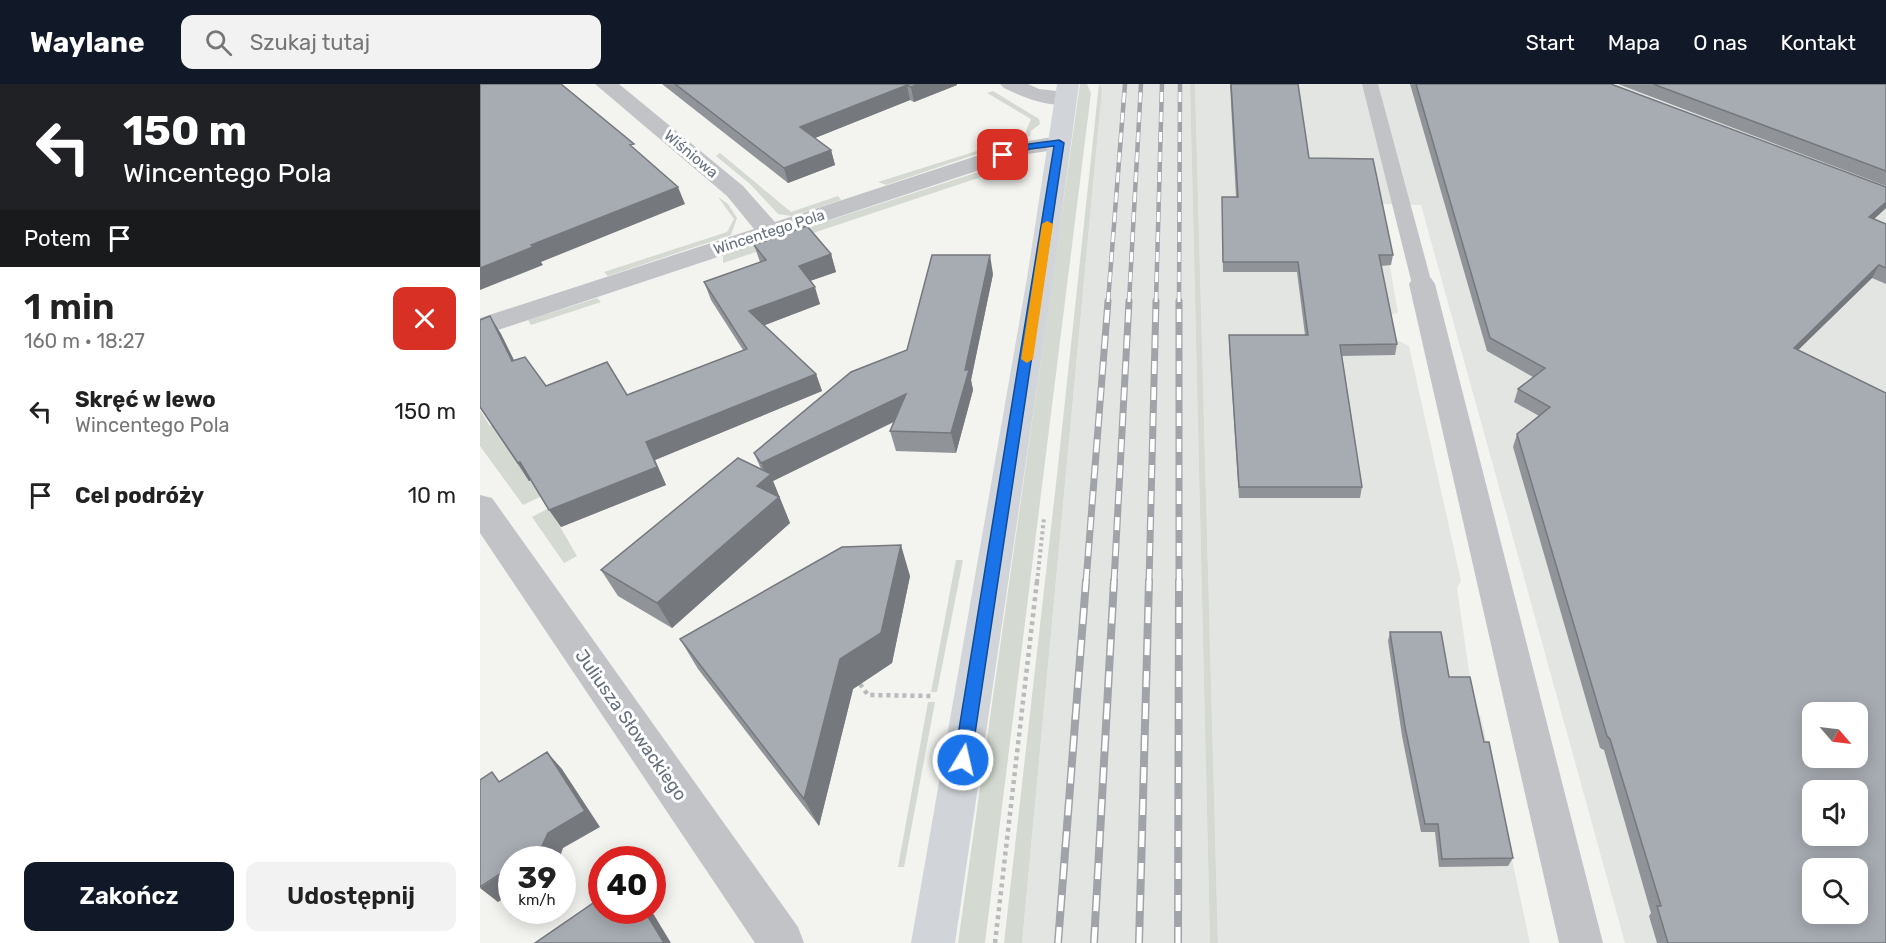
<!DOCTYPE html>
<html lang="pl">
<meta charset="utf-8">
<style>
body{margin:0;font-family:Rubik,sans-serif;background:#f2f2f2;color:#222;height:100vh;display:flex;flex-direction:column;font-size:22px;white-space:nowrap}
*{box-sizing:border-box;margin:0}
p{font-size:20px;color:#767676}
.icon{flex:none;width:33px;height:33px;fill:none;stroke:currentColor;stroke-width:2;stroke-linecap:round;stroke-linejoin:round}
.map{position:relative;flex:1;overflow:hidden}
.details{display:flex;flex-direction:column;background:#fff;width:480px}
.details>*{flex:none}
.banner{background:#202124;color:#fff;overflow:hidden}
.needle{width:39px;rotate:118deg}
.fabs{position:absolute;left:1322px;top:618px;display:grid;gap:12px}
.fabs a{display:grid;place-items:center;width:66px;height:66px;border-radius:12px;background:#fff;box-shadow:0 3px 15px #0003;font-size:30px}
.speed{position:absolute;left:18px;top:762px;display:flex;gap:12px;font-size:30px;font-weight:700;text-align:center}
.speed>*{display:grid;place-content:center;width:78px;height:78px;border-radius:50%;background:#fff;box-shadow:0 3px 15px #0003;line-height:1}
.speed small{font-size:15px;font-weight:400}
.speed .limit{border:9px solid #d22;background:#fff;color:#111}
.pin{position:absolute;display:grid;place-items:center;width:51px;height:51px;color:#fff;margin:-26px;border-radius:12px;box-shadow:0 3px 9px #0006}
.me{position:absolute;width:66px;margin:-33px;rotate:9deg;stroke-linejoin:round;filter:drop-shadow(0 0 4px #0008)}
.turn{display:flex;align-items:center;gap:21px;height:126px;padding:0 24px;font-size:27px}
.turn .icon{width:78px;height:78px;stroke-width:2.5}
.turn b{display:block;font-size:42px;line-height:51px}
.then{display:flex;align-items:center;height:57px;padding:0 24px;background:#0003;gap:12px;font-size:22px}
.round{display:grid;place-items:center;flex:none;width:63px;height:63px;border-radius:12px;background:#f2f2f2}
.head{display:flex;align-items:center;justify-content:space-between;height:102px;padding:0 24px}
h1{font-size:36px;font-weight:600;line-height:45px}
.cta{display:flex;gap:12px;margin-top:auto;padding:12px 24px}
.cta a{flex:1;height:69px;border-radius:12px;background:#111827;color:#fff;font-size:24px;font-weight:600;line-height:69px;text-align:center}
.cta a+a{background:#f2f2f2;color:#222}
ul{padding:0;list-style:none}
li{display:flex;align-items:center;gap:18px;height:84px;padding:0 24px}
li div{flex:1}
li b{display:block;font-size:22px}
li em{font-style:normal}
header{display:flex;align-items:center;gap:36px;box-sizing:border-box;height:84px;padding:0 30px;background:#111827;color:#fff}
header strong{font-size:28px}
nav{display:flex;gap:33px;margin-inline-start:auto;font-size:21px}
.search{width:420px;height:54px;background:#f2f2f2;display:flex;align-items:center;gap:15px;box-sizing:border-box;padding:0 21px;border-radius:12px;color:#767676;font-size:22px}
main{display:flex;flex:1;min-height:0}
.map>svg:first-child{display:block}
.built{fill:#e3e5e3;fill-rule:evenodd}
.green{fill:#d4dad1}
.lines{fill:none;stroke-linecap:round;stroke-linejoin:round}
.path-far1{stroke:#b8babc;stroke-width:4;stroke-dasharray:3 3;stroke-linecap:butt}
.path{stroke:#b8babc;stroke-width:4.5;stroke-dasharray:4 4;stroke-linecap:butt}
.lane{fill:#c1c3c7;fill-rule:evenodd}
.street{fill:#c1c3c7;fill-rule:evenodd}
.secondary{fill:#d1d5d9;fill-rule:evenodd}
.rail-far2-casing{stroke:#a0a4a9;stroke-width:4.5}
.rail-far1-casing{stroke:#a0a4a9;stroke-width:7}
.rail-casing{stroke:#a0a4a9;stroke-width:8}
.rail-far2{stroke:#fff;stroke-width:3;stroke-dasharray:10;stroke-linecap:butt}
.rail-far1{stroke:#fff;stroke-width:4.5;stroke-dasharray:13;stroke-linecap:butt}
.rail{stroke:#fff;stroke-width:5;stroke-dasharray:16;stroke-linecap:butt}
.wall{fill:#909499}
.shaded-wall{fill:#75787d}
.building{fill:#a7acb2;stroke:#75787d;stroke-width:1.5;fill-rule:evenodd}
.route{fill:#1a73e8;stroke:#114b97;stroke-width:1.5}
.slow{fill:#f59e0b}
.labels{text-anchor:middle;stroke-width:6;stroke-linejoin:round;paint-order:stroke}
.far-street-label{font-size:15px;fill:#65707e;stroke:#fff}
.street-label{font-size:18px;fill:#65707e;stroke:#fff}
</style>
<header>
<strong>Waylane</strong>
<div class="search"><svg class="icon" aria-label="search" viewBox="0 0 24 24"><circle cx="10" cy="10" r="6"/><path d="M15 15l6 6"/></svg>Szukaj tutaj</div>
<nav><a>Start</a><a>Mapa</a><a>O nas</a><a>Kontakt</a></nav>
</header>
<main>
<section class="details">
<div class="banner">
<div class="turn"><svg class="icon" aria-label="left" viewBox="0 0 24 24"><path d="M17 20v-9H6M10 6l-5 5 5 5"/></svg><div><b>150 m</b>Wincentego Pola</div></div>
<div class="then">Potem<svg class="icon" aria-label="arrive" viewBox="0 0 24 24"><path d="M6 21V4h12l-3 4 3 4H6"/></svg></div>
</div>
<div class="head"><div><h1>1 min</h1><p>160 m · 18:27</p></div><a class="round" style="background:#d93025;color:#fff"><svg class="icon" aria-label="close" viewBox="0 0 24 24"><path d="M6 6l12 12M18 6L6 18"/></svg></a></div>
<ul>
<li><svg class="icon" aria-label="left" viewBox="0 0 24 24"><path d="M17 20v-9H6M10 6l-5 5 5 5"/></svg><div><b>Skręć w lewo</b><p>Wincentego Pola</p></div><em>150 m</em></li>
<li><svg class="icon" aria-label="arrive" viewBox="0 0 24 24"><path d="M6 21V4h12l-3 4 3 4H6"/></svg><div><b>Cel podróży</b></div><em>10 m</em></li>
</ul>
<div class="cta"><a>Zakończ</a><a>Udostępnij</a></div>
</section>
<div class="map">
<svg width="1406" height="859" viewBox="0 0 1406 859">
<rect width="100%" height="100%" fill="#f3f3f0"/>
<!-- built -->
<path class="built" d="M 619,0 L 710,0 L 730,859 L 542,859 L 622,5 Z
M 715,0 L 1406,0 L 1406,859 L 1145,859 L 941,121 L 899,120 L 918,229 L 910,231 L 915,255 L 929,262 L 981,497 L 977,504 L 991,601 L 998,631 L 1001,632 L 1050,859 L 738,859 ZM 1332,628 L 1377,628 L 1377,674 L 1332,674 ZM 1332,706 L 1377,706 L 1377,752 L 1332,752 ZM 1332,784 L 1377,784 L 1377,830 L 1332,830 Z"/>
<!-- green -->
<path class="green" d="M 600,0 L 607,0 L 611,9 L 505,859 L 478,859 Z
M 619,0 L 622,5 L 542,859 L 524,859 L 577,391 Z
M 710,0 L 715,0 L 738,859 L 730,859 Z
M 513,7 L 559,35 L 560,40 L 551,47 L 550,52 L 406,101 L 398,98 L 544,52 L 551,35 L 507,9 Z
M 240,69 L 311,128 L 358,112 L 361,116 L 312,132 L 298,130 L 270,100 L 236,72 Z
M 541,74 L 543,79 L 243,179 L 243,171 Z
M 238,113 L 248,120 L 257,134 L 251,151 L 128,192 L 124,188 L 247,148 L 254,135 Z
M 117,214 L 121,218 L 51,241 L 48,236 Z
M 0,326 L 10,342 L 15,340 L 40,381 L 39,382 L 62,412 L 43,421 L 0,362 Z
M 69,424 L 97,472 L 84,479 L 52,433 Z
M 476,476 L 483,476 L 457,608 L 451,608 Z
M 448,618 L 455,618 L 424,783 L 418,783 Z"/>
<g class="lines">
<!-- path-far1 -->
<path class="path-far1" d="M 557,498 L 564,434"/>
<!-- path -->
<path class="path" d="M 380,600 L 388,611 L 452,612
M 515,859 L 557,497"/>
<!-- lane -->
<path class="lane" d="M 882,0 L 898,0 L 952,200 L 949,204 L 942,206 L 935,204 L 932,200 Z"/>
<!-- street -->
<path class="street" d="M 115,0 L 139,0 L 263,102 L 295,138 L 536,59 L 579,52 L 587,54 L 590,59 L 587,64 L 548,70 L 0,252 L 0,234 L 274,145 L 247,112 Z
M 520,0 L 548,0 L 559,5 L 594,9 L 597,14 L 594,19 C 570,25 545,14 524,4 Z
M 942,192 L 951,194 L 955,200 L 1123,859 L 1079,859 L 929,200 L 933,194 Z
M 0,411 L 12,414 L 318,843 L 324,859 L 275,859 L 0,449 Z"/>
<!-- secondary -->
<path class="secondary" d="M 577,0 L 599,0 L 573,194 L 475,859 L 431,859 L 547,194 Z"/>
<defs>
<path id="rail-far2" d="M 628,218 L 645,0
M 649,218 L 661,0
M 676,218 L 682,0
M 699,218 L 700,0"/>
<path id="rail-far1" d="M 606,498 L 628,217
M 634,498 L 649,217
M 669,498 L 676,217
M 699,498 L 699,217"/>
<path id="rail" d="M 578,859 L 606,497
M 614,859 L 634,497
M 659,859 L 669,497
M 698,859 L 699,497"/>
</defs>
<!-- rail-far2 casing -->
<use href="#rail-far2" class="rail-far2-casing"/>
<!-- rail-far1 casing -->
<use href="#rail-far1" class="rail-far1-casing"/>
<!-- rail casing -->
<use href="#rail" class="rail-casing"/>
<!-- rail-far2 -->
<use href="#rail-far2" class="rail-far2"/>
<!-- rail-far1 -->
<use href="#rail-far1" class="rail-far1"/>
<!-- rail -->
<use href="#rail" class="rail"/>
</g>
<!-- wall -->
<path class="wall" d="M 182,0 L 477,0 L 477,1 L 434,18 L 430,16 L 335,54 L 351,66 L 355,81 L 308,99 Z
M 750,0 L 818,0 L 829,74 L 913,171 L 911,181 L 901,182 L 917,260 L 915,271 L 862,272 L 882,403 L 880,414 L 759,414 L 749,262 L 749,251 L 825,251 L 817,188 L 743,188 L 742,113 L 756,113 Z
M 930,0 L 1131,0 L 1406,124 L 1394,135 L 1406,140 L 1406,200 L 1392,194 L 1318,266 L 1406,859 L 1177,859 L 1169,832 L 1171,829 L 1124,666 L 1120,664 L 1033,363 L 1037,350 L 1059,332 L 1034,318 L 1038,305 L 1053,293 L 1007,267 Z
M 1138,0 L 1406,0 L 1406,102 Z
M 274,161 L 351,170 L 356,188 L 330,197 L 340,220 L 284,241 L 336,290 L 342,307 L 175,376 L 186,401 L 81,443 L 51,396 L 49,397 L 0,324 L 10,232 L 21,250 L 34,276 L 66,302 L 147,311 L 263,266 L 231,216 L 224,198 L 280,178 Z
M 513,190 L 491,296 L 493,306 L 476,369 L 416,367 L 410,347 L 414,338 L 293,397 L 310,439 L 192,544 L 138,512 L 121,486 L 281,385 L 274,369 L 427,266 Z
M 430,492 L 412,579 L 373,605 L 339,742 L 218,585 L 200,555 Z
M 910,548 L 969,593 L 1004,658 L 1033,774 L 1028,782 L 959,783 L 955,748 L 941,748 L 922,652 L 908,557 Z"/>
<!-- shaded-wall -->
<path class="shaded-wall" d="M 440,0 L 477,0 L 477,1 L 434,18 L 431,3 Z
M 427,1 L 430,16 L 325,58 L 320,43 Z
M 351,66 L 355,81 L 308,99 L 304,84 Z
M 198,103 L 205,120 L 61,178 L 63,181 L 0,206 L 0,184 L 51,161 Z
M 1406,118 L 1406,124 L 1382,146 L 1389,133 Z
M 351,170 L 356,188 L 324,199 L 319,182 Z
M 510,171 L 513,190 L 491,296 L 493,306 L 476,369 L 471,349 Z
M 1399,181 L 1392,194 L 1307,277 L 1314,264 Z
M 335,203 L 340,220 L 275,245 L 269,227 Z
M 10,232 L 21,250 L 43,295 L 32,277 Z
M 336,290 L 342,307 L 175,376 L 186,401 L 81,443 L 69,426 L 166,358 Z
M 426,310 L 431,329 L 293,397 L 310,439 L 192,544 L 177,519 L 277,402 L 287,393 L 281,379 Z
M 40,378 L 51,396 L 49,397 L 38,379 Z
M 421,461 L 430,492 L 412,579 L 373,605 L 339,742 L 324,715 L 360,575 Z
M 67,668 L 82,685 L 120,743 L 83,764 L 79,776 L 42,776 Z
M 32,782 L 32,809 L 18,818 L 0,804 Z
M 164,826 L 171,826 L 191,859 L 184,859 Z"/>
<!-- building -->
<path class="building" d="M 0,0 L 81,0 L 154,60 L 150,61 L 198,103 L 51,161 L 53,163 L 0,184 Z
M 195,0 L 440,0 L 431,3 L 427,1 L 320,43 L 351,66 L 304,84 Z
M 751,0 L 818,0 L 829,74 L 893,75 L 913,171 L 899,171 L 917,260 L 860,261 L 882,403 L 759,403 L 749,251 L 828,251 L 818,178 L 743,178 L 742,113 L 758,113 Z
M 936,0 L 1131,0 L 1406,103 L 1406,118 L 1389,133 L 1406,140 L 1406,184 L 1399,181 L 1314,264 L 1406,309 L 1406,859 L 1188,859 L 1177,822 L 1181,822 L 1130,655 L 1127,652 L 1037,350 L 1070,323 L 1038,305 L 1065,284 L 1010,254 ZM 1332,628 L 1377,628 L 1377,674 L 1332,674 ZM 1332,706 L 1377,706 L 1377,752 L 1332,752 ZM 1332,784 L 1377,784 L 1377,830 L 1332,830 Z
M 1173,0 L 1406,0 L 1406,87 Z
M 327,142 L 351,170 L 319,182 L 335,203 L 269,227 L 336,290 L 166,358 L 177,383 L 69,426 L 40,378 L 38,379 L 0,323 L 0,236 L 10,232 L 32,277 L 45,273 L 66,302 L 127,278 L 147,311 L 267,265 L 224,198 L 286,176 L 274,161 Z
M 452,171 L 510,171 L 485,286 L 489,286 L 471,349 L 410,347 L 426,310 L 281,379 L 274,369 L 371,288 L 427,266 Z
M 258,374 L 291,390 L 277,402 L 299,413 L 177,519 L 121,486 Z
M 421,461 L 401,549 L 360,575 L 324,715 L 200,555 L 362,463 Z
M 910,548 L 961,548 L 969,593 L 990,593 L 1004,658 L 1009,658 L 1033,774 L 962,775 L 958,740 L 945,740 L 925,643 Z
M 67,668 L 105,727 L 68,749 L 62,762 L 42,776 L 32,776 L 32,782 L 0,803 L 0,696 L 12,688 L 19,698 Z
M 122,813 L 122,826 L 164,826 L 184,859 L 55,859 Z"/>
<!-- route -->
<path class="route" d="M 579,56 L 584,59 L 491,676 L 489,681 L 483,683 L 477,681 L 474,676 L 574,62 L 550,65 L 523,74 L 518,71 L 549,60 Z"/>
<!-- slow -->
<path class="slow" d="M 567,137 L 573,140 L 553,275 L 547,279 L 541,275 L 562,140 Z"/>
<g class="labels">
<!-- far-street labels -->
<g class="far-street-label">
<text transform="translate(211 70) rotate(40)" y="5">Wiśniowa</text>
<text transform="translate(289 148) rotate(-18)" y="5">Wincentego Pola</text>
</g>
<!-- street labels -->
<g class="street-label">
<text transform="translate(151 641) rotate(55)" y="6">Juliusza Słowackiego</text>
</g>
</g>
</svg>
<div class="fabs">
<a><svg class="needle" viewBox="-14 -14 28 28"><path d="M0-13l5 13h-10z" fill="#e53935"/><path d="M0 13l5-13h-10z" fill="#767676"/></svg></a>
<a><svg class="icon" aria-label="sound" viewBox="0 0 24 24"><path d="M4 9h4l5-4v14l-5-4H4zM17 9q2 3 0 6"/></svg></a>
<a><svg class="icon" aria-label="search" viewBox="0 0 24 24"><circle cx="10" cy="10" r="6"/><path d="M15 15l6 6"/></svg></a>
</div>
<div class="speed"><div>39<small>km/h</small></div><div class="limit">40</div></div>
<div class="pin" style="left:523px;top:71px;background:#d93025"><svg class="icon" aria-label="arrive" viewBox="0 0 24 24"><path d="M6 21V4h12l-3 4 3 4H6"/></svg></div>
<svg class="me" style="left:483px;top:676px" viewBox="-20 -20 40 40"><circle r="17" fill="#1a73e8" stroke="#fff" stroke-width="3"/><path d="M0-11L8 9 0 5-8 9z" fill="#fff"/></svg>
</div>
</main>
